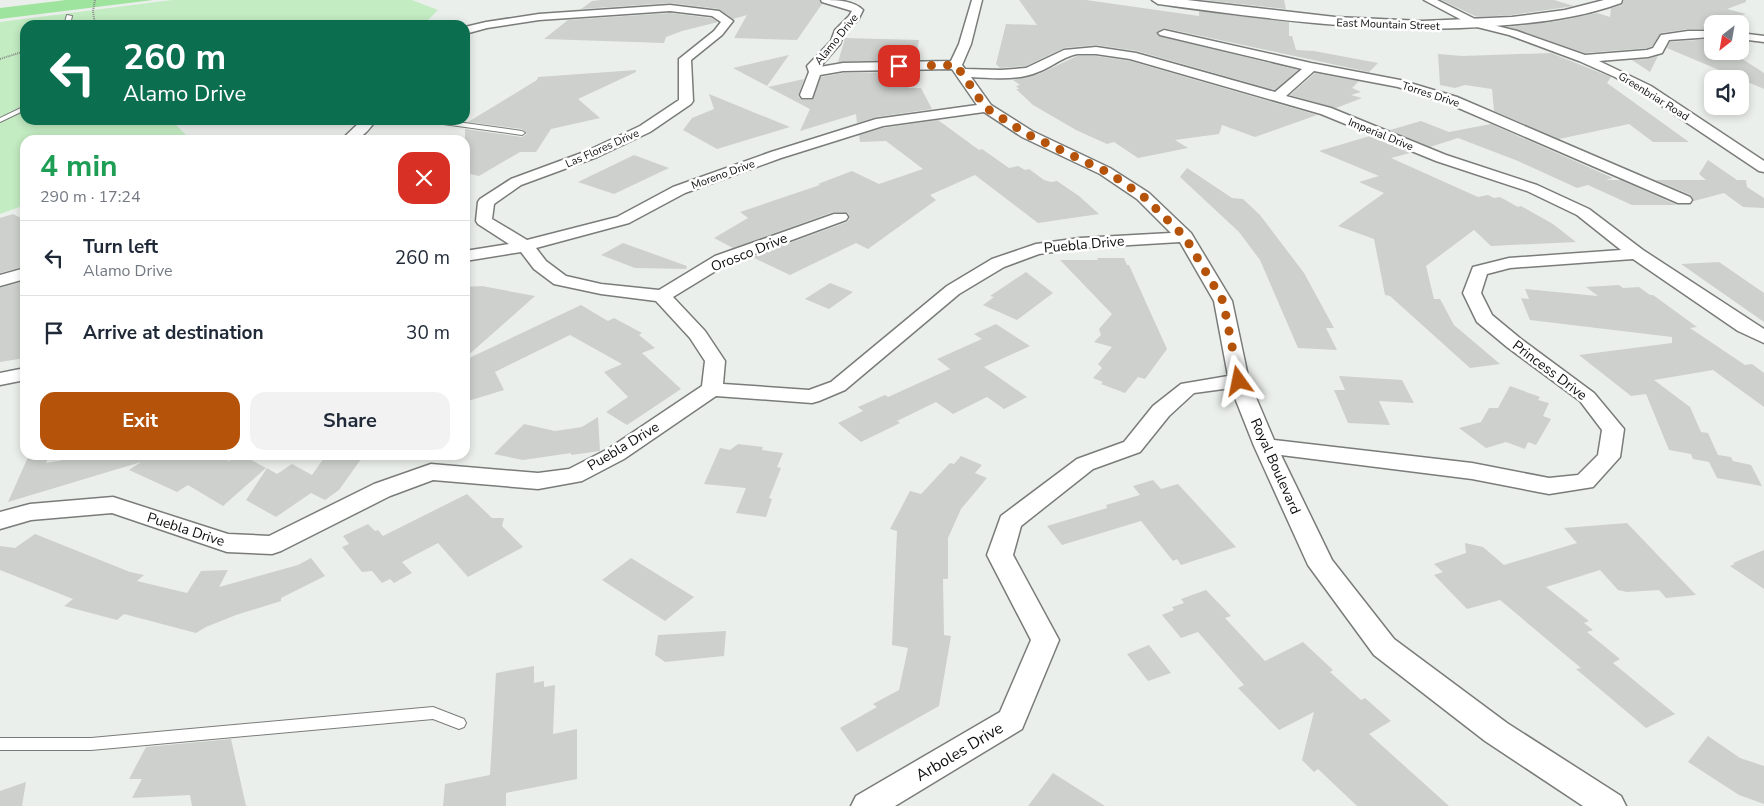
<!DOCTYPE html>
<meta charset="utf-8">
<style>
body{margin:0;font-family:"Nunito Sans",sans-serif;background:#f2f2f3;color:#1f2937;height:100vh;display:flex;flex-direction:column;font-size:19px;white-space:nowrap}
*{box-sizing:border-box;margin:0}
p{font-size:16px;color:#747a83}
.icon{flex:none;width:28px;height:28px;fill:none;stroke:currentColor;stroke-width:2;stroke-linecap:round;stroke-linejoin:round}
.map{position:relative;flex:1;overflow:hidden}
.side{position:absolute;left:20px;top:135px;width:450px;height:325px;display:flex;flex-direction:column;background:#fff;border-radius:15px;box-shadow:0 2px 8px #0003}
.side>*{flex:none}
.guide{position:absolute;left:20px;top:20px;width:450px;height:105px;border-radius:15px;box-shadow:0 2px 8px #0003;background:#0b6e4f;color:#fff;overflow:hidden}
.needle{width:32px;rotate:211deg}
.buttons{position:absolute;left:1704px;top:15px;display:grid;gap:10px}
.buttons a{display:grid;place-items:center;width:45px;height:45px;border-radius:10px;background:#fff;box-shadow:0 2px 8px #0003;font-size:25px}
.pin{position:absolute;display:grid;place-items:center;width:42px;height:42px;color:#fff;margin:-21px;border-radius:10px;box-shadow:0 2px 8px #0006}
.me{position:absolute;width:55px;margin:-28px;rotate:348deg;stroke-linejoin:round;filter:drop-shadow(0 0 4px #0008)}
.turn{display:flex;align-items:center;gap:18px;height:105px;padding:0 20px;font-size:22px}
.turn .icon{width:65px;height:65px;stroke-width:2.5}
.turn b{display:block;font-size:35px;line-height:42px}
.round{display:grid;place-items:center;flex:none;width:52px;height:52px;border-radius:15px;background:#f2f2f3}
.summary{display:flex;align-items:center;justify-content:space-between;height:85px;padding:0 20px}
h1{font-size:30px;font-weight:700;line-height:38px;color:#1e9e55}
.cta{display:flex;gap:10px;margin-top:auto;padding:10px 20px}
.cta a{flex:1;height:58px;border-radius:15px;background:#b45309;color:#fff;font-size:20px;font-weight:700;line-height:58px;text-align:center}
.cta a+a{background:#f2f2f3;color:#1f2937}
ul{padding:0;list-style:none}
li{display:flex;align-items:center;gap:15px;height:75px;padding:0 20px;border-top:1px solid #e0e1e3}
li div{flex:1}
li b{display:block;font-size:19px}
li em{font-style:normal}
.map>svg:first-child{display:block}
.green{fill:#c3ecc2}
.water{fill:#9fe49e}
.building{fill:#cdd0cd}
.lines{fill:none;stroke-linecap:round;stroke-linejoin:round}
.service-casing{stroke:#797c79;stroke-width:2}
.minor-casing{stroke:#797c79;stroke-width:3}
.tertiary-casing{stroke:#797c79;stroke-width:3}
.path{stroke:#8a8d8a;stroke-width:2;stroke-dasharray:1 1;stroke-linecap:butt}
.service{fill:#fff;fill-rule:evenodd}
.minor{fill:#fff;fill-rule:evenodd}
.tertiary{fill:#fff;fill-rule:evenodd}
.route{stroke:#b45309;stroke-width:9;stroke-dasharray:0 16.2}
.labels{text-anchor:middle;stroke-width:5;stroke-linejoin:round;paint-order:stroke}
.far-street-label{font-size:11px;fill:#0d0e0d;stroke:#fff}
.street-label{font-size:14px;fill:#0d0e0d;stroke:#fff}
.near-street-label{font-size:16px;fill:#0d0e0d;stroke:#fff}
</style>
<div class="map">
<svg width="1764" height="806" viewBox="0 0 1764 806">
<rect width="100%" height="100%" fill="#ebefeb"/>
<!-- green -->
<path class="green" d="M 172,0 L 412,0 L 438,10 L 423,25 L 25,25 L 25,120 L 171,120 L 191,140 L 25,140 L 25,205 L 0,214 L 0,22 Z"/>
<!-- water -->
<path class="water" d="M 66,0 L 153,0 L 0,19 L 0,8 Z"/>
<!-- building -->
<path class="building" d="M 601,0 L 819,0 L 822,4 L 797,40 L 734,38 L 747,15 L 733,19 L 719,9 L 670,3 L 581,9 L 592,1 Z
M 1019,0 L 1086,0 L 1199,16 L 1199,11 L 1289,22 L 1289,36 L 1292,36 L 1296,50 L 1314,51 L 1378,63 L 1369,72 L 1164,28 L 1156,33 L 1159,36 L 1298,70 L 1275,90 L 1137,51 L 1096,45 L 1064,48 L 1026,66 L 1000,68 L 996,64 L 1006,24 L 1037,25 Z
M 1203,0 L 1284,0 L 1286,9 Z
M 1441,0 L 1554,0 L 1574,6 L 1512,15 L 1477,17 Z
M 1624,0 L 1746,0 L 1746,2 L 1727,9 L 1746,14 L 1702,25 L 1712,29 L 1688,29 L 1661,33 L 1652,46 L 1647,48 L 1585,53 L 1508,27 L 1559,21 L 1597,13 L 1610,17 L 1611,8 L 1622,5 Z
M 670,13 L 711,18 L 718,22 L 682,31 L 666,37 L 664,43 L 544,39 L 568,20 Z
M 845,38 L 919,40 L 915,60 L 838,62 Z
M 1712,39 L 1712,51 L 1730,51 L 1764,73 L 1764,89 L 1667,48 L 1670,42 Z
M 1551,53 L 1611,77 L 1607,83 L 1689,142 L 1653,142 L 1629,124 L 1559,139 L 1494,111 L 1492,89 L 1465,85 L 1455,88 L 1440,85 L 1438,54 L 1462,56 Z
M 789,55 L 767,86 L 733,68 Z
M 1077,56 L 1096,56 L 1130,61 L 1317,115 L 1255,137 L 1222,125 L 1219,134 L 1175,140 L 1188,148 L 1138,158 L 1114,142 L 1107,144 L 1076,130 L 1033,105 L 1016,89 L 1019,89 L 1016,86 L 1020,85 L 1013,80 L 1039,74 Z
M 1658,56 L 1650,72 L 1632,60 L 1648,59 Z
M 636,70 L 636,72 L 578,99 L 600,118 L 551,129 L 536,152 L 520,152 L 479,176 L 465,173 L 465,129 L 522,137 L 527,134 L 522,129 L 468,122 L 537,80 L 538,77 Z
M 912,72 L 908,88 L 921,88 L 932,109 L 876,117 L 857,123 L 856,114 L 800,131 L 810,109 L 768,87 L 804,79 L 798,96 L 802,100 L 812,100 L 821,77 L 843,73 Z
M 1315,73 L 1359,81 L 1352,88 L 1361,92 L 1351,95 L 1362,98 L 1336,108 L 1290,95 Z
M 709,94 L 790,127 L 717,149 L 683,130 L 692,118 L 714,109 Z
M 938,120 L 979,150 L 982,149 L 1009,168 L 1018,166 L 1025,170 L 1029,169 L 1044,180 L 1051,182 L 1057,181 L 1079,196 L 1099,214 L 1038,223 L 975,175 L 930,195 L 936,200 L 868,249 L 856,243 L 790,275 L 752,257 L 847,222 L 850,218 L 848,213 L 833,212 L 733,248 L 714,238 L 748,218 L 740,212 L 820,185 L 818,184 L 852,171 L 879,184 L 923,169 L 886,141 L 860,142 L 859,135 L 883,128 Z
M 1421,121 L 1449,132 L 1491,124 L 1613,178 L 1606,180 L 1621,180 L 1677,205 L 1632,205 L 1588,185 L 1577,188 L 1518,161 L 1458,138 L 1430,147 L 1390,130 Z
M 1370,136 L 1410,153 L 1391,158 L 1478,197 L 1488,195 L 1494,198 L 1500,197 L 1518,207 L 1521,206 L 1553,224 L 1576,242 L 1491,246 L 1474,230 L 1426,266 L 1434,299 L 1440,299 L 1454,325 L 1500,364 L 1470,368 L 1390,296 L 1385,295 L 1374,239 L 1338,226 L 1384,193 L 1359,182 L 1379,176 L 1319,151 Z
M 634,155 L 669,168 L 614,194 L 578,182 Z
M 1708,160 L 1737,180 L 1746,180 L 1747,187 L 1764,198 L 1764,208 L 1743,207 L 1724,193 L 1694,201 L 1691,195 L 1655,180 L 1706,180 L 1699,174 Z
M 1187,168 L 1232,198 L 1243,199 L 1260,215 L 1304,273 L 1334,328 L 1326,328 L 1337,350 L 1298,348 L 1260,260 L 1239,232 L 1180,177 Z
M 13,214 L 25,220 L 25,266 L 0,273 L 0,218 Z
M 623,243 L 687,266 L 686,269 L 635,268 L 601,255 Z
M 1097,258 L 1124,258 L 1127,265 L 1129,265 L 1167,349 L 1145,379 L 1138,377 L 1125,393 L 1101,384 L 1103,382 L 1093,378 L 1102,368 L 1098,364 L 1112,347 L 1094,342 L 1101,335 L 1099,329 L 1112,314 L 1060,260 L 1098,260 Z
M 1719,262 L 1764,293 L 1764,322 L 1681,264 Z
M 1026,272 L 1053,293 L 1017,320 L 983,305 L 994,297 L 990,296 Z
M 25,281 L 25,358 L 0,362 L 0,288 Z
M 830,283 L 853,292 L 829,309 L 805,299 Z
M 1619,285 L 1623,288 L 1639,287 L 1650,295 L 1653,295 L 1697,327 L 1690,328 L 1745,365 L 1752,364 L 1764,373 L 1764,407 L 1713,370 L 1654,380 L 1690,407 L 1701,432 L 1708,433 L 1718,455 L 1731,457 L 1733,461 L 1751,465 L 1762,486 L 1717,478 L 1709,462 L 1693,459 L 1691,454 L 1669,450 L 1646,394 L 1631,396 L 1579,355 L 1672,343 L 1672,337 L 1530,320 L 1521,298 L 1529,299 L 1525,289 L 1598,296 L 1586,287 Z
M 482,286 L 535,296 L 465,358 L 465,287 Z
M 581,305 L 608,321 L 614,318 L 642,333 L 639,335 L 655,348 L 642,353 L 681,389 L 627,425 L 606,412 L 628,397 L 604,372 L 622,364 L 570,335 L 495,372 L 504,390 L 465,402 L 465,360 Z
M 996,324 L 1030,346 L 984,367 L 1027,397 L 1004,409 L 987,397 L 953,414 L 936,402 L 897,421 L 900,423 L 861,442 L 838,423 L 863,411 L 858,407 L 885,395 L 888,397 L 950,369 L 937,359 L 982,339 L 974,334 Z
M 1339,376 L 1402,380 L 1414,403 L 1379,401 L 1390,425 L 1348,423 L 1334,390 L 1345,390 Z
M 1510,386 L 1540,397 L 1538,400 L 1549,403 L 1543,416 L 1551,419 L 1536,445 L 1528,442 L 1525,449 L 1506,442 L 1486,448 L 1459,428 L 1481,422 L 1489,408 L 1498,408 Z
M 598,417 L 600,451 L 571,455 L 571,453 L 523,460 L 494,454 L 524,424 L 555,431 L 582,427 Z
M 738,444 L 763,447 L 762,450 L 783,453 L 777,467 L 781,468 L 769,498 L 772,499 L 766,517 L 736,513 L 746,488 L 704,484 L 720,448 L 730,450 Z
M 29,455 L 49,455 L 46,463 L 92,455 L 147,455 L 148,458 L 152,455 L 214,455 L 229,461 L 242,455 L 266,468 L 223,506 L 188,485 L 177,492 L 129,470 L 141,462 L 8,502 Z
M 326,455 L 364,455 L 339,490 L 325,500 L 311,493 L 276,517 L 246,500 L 267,468 L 277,474 L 292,464 L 312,475 Z
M 961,456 L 982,465 L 975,473 L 987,478 L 961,509 L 948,538 L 948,579 L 943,579 L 944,635 L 951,636 L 939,706 L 857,752 L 840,728 L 877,707 L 873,704 L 899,690 L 908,648 L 892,645 L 897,531 L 890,529 L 910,491 L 921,494 L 950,463 L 954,464 Z
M 1153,480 L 1161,489 L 1178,484 L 1236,547 L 1181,565 L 1177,559 L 1173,561 L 1141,521 L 1062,545 L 1047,526 L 1107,508 L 1106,505 L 1140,495 L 1133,486 Z
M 467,494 L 492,518 L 504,518 L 502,526 L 523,547 L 468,577 L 438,543 L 402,562 L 412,573 L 394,583 L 390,579 L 382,583 L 372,571 L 362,572 L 342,547 L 349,544 L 343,536 L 368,524 L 375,531 L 378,530 L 383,536 Z
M 1627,523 L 1696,595 L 1666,598 L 1659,590 L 1627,592 L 1618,590 L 1600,570 L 1546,587 L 1589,621 L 1584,623 L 1593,630 L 1587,632 L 1620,659 L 1613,663 L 1675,714 L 1646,728 L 1576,669 L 1581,668 L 1500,600 L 1467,609 L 1434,575 L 1443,572 L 1434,564 L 1466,553 L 1465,543 L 1483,547 L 1504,565 L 1577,543 L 1564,528 Z
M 35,534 L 130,572 L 144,575 L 137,581 L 187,593 L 201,571 L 228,570 L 219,587 L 298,565 L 311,558 L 325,576 L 281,598 L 281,601 L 236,615 L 206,627 L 196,633 L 124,614 L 117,620 L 64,606 L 73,599 L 0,570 L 0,546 L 15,548 Z
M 1764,550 L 1764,589 L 1730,566 L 1735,564 L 1733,563 Z
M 631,558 L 694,597 L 665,621 L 602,580 Z
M 1206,590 L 1231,616 L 1225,618 L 1265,661 L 1303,642 L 1333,670 L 1330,672 L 1361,700 L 1365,698 L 1391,721 L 1369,734 L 1449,806 L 1357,806 L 1318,769 L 1314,772 L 1302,760 L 1314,712 L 1279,730 L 1238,688 L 1244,685 L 1198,632 L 1181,638 L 1162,615 L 1174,610 L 1172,607 L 1184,603 L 1181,599 Z
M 726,631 L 724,656 L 665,662 L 655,655 L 658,635 Z
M 1149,645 L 1171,673 L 1148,681 L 1127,654 Z
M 534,666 L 534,683 L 544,681 L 544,687 L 555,685 L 553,734 L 577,729 L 577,779 L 506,793 L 506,806 L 443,806 L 445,784 L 490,775 L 496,673 Z
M 1708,736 L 1740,758 L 1764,766 L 1764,804 L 1739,795 L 1688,762 Z
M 231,739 L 246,806 L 192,806 L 190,795 L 132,798 L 142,779 L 129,779 L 146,747 Z
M 1053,773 L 1105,806 L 1028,806 Z
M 26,782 L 22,806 L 0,806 L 0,791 Z"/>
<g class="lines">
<defs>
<path id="service" d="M 67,15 L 72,16 L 70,25 L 64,25 Z
M 25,106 L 25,110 L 0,122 L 0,118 Z
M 426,120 L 443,120 L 522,131 L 525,133 L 522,135 L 429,122 Z
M 433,707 L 464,719 L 466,723 L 464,727 L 459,729 L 433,719 L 91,750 L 0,750 L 0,738 L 91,738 Z"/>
<path id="minor" d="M 821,0 C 835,0 853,0 863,10 L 858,20 L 844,33 L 840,44 L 820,67 L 843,63 L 951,61 L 959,44 L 972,0 L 982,0 L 971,44 L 962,65 L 965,69 L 1001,70 L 1026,68 L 1064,50 L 1096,47 L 1136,53 L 1275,92 L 1302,69 L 1160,35 L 1158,33 L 1164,30 L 1311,63 L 1400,80 L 1457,97 L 1690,197 L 1692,200 L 1690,203 L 1678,203 L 1447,103 L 1398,87 L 1314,71 L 1286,96 L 1331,108 L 1446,155 L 1537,185 L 1589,209 L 1643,250 L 1764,329 L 1764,343 L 1738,331 L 1633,259 L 1510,268 L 1487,274 L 1481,293 L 1492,315 L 1521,339 L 1594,393 L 1624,429 L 1620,457 L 1593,487 L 1549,494 L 1472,479 L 1281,455 L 1332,560 L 1394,639 L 1507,723 L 1621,796 L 1626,806 L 1583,806 L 1485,741 L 1374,655 L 1308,565 L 1254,446 L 1231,388 L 1194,393 L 1169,416 L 1140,452 L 1093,469 L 1021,526 L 1013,555 L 1059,640 L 1022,729 L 895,806 L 851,806 L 856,796 L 1000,712 L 1031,640 L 987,555 L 1001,516 L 1077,459 L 1124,442 L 1153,406 L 1181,384 L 1228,376 L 1214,301 L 1180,242 L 1080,248 L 1039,254 L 1004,267 L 959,294 L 845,390 L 819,401 L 812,403 L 716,396 L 624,459 L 582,481 L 538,489 L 433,480 L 390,496 L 281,551 L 272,554 L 227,552 L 112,513 L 31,520 L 0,529 L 0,512 L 30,504 L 113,497 L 228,534 L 269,536 L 374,484 L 431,464 L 538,473 L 569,469 L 608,449 L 702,386 L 705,361 L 690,338 L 656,301 L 601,294 L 554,284 L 534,269 L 521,252 L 465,261 L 465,251 L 509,244 L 478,224 L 476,221 L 478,202 L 480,199 L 511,179 L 587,151 L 640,126 L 679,100 L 679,59 L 714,31 L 721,22 L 712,16 L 670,11 L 539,20 L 487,28 L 465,34 L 465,27 L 486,22 L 539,14 L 670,5 L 719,11 L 733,21 L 722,35 L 691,60 L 693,101 L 691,104 L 650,132 L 597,157 L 521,185 L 494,204 L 492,219 L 527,240 L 617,217 L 673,187 L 771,152 L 876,119 L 977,105 L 952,69 L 843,71 L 820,75 L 812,98 L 802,98 L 800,95 L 809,72 L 807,66 L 831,41 L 835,30 L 849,16 L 852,11 L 822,2 ZM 1077,54 L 1096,54 L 1130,59 L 1321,114 L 1436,161 L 1527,191 L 1577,215 L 1621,250 L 1509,258 L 1473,267 L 1463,293 L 1477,322 L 1507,347 L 1580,401 L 1602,430 L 1598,455 L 1578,475 L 1549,478 L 1472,463 L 1274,440 L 1249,381 L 1232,301 L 1191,233 L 1149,193 L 1110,168 L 1032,131 L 991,105 L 971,77 C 992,78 1017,81 1038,72 C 1052,67 1062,57 1077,54 ZM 984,112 L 1022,137 L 1100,174 L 1137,199 L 1171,233 L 1080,238 L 1036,244 L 992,259 L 947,286 L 831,382 L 809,390 L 723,384 L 725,361 L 705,331 L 673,297 L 727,264 L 846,220 L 848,217 L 846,214 L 834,214 L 715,256 L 659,290 L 601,284 L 566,276 L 546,261 L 536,248 L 629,223 L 685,193 L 781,158 L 883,126 Z
M 1424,0 L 1437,0 L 1481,22 L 1517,31 L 1585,55 L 1647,50 L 1653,48 L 1661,35 L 1688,31 L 1712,31 L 1712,37 L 1669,40 L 1662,53 L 1648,57 L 1599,61 L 1651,86 L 1764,161 L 1764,172 L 1759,171 L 1641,92 L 1615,77 L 1579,61 L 1509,35 L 1473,26 Z
M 1740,33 L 1764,36 L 1764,42 L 1740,39 Z
M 362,120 L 376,120 C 364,136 361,140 341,140 Z
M 25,268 L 25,279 L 0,286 L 0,275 Z
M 25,368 L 25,380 L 0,385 L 0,373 Z"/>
<path id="tertiary" d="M 1152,0 L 1187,0 L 1335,17 L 1423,21 L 1512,17 L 1565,10 L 1604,0 L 1622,0 L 1621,3 C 1580,18 1537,23 1494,26 C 1381,35 1270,19 1158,4 Z"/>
</defs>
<!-- service casing -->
<use href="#service" class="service-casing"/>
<!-- minor casing -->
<use href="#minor" class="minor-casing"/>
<!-- tertiary casing -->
<use href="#tertiary" class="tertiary-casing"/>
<!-- path -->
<path class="path" d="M 95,0 L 93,11 L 95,25
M 0,59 L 25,51"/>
<!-- service -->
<use href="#service" class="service"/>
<!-- minor -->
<use href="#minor" class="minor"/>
<!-- tertiary -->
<use href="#tertiary" class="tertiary"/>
</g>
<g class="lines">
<!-- route -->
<path class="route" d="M 899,66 L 956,65 L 986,108 L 1027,134 L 1105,171 L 1118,179 L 1143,196 L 1185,237 L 1223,301 L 1239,381"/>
</g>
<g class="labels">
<!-- far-street labels -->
<g class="far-street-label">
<text transform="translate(1388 24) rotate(2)" y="4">East Mountain Street</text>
<text transform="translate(836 39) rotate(-51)" y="4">Alamo Drive</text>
<text transform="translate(1431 94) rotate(18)" y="4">Torres Drive</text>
<text transform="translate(1654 96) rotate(32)" y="4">Greenbriar Road</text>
<text transform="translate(1381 134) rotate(22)" y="4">Imperial Drive</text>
<text transform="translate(602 148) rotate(-24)" y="4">Las Flores Drive</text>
<text transform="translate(723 174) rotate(-20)" y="4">Moreno Drive</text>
</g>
<!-- street labels -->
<g class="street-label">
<text transform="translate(1084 244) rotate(-5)" y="5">Puebla Drive</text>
<text transform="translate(749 252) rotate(-22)" y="5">Orosco Drive</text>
<text transform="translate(1550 370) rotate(37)" y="5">Princess Drive</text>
<text transform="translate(623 446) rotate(-31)" y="5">Puebla Drive</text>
<text transform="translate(1276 466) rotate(66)" y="5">Royal Boulevard</text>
<text transform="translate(186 529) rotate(18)" y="5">Puebla Drive</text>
</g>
<!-- near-street labels -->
<g class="near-street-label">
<text transform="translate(959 751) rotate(-31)" y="6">Arboles Drive</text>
</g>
</g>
</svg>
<div class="buttons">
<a><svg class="needle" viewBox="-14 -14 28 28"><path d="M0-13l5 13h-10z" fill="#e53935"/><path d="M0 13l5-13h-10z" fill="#747a83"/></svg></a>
<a><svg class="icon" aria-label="sound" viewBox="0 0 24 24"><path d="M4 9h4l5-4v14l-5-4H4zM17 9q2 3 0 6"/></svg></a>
</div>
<div class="pin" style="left:899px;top:66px;background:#d93025"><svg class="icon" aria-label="arrive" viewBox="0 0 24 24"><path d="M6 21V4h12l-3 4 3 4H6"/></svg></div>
<svg class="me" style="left:1239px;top:381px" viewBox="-20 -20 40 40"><path d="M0-17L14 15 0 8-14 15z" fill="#b45309" stroke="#fff" stroke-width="4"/></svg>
<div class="guide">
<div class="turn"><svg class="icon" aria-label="left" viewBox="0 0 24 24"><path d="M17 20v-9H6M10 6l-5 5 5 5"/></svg><div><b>260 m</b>Alamo Drive</div></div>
</div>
<section class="side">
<div class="summary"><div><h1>4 min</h1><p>290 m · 17:24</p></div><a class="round" style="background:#d93025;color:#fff"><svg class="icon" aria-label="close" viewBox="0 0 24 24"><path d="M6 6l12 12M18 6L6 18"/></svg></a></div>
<ul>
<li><svg class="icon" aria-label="left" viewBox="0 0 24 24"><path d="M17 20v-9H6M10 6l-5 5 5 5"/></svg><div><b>Turn left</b><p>Alamo Drive</p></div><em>260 m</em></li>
<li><svg class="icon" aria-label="arrive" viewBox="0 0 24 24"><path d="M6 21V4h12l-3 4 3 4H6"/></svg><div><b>Arrive at destination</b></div><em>30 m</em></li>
</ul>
<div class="cta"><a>Exit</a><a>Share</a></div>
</section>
</div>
